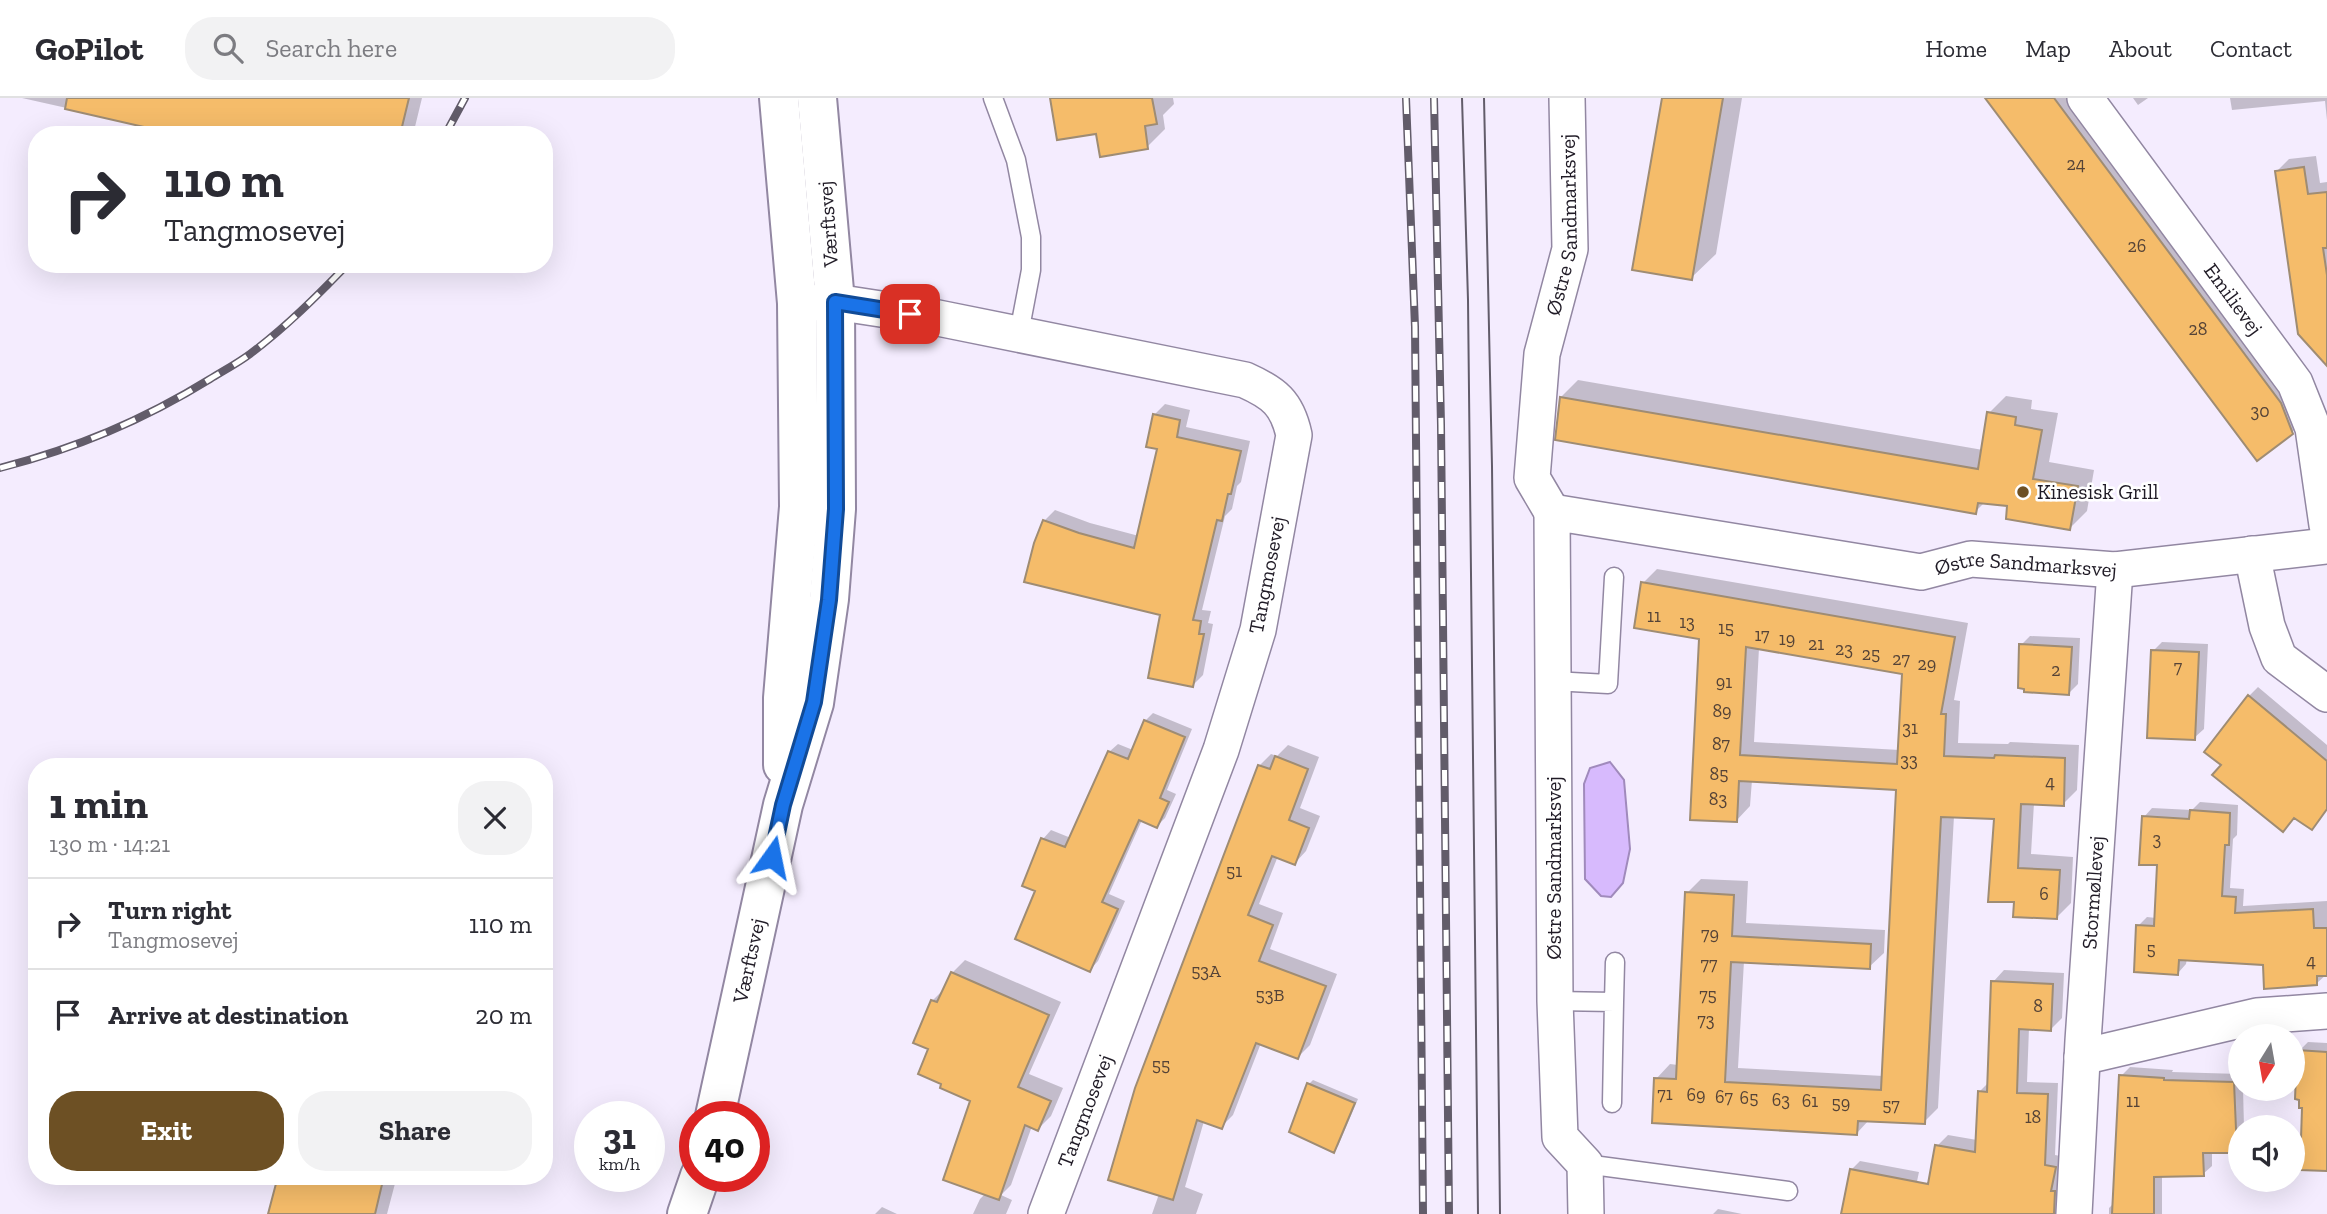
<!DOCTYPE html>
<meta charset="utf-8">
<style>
body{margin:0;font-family:"Zilla Slab",serif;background:#f2f2f3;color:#2b2b33;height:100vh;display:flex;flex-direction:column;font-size:26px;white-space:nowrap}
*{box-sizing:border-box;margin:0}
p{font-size:23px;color:#7c7c81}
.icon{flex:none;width:38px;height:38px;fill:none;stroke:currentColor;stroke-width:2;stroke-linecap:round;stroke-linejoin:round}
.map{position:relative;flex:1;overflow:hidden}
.panel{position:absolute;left:28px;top:660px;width:525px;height:427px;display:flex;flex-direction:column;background:#fff;border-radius:28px;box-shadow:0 7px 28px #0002}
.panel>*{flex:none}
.top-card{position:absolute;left:28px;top:28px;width:525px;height:147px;border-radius:28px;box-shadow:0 7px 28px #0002;background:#fff;color:#2b2b33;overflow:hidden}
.needle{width:46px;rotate:191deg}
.controls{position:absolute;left:2228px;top:926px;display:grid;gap:14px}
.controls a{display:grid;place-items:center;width:77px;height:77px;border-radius:50%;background:#fff;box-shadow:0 7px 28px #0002;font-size:35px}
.speed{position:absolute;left:574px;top:1003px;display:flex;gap:14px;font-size:35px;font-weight:700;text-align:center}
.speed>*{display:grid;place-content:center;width:91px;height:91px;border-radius:50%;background:#fff;box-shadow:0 7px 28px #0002;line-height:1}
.speed small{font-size:18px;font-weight:400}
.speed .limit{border:10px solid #d22;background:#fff;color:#111}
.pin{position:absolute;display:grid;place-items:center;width:60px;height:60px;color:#fff;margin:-30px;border-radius:14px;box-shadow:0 4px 10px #0006}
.me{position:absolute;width:77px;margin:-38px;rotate:12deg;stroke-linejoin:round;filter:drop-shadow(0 0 5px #0008)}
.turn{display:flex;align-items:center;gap:24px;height:147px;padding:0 21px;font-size:32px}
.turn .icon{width:91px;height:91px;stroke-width:2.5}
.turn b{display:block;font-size:49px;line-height:60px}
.round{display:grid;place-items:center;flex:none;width:74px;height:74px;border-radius:28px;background:#f2f2f3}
.overview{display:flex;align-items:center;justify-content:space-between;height:119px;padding:0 21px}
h1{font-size:42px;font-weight:700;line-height:52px}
.action{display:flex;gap:14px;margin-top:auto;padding:14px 21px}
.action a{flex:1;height:80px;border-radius:28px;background:#6d5024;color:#fff;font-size:28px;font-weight:700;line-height:80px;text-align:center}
.action a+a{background:#f2f2f3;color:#2b2b33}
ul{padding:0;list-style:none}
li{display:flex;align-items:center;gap:21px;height:91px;padding:0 21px;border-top:2px solid #e1e1e2}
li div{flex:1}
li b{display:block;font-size:26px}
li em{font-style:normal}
header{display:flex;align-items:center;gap:42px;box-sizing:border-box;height:98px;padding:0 35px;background:#fff;border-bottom:2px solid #e1e1e2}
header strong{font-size:33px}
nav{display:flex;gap:38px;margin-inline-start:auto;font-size:24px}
.search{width:490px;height:63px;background:#f2f2f3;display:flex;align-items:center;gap:18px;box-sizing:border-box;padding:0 24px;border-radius:28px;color:#7c7c81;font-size:26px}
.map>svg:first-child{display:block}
.water{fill:#d7bafd;stroke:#a08abc;stroke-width:2}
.shadow{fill:#0003;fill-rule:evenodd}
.building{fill:#f5bc6a;stroke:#9f8c73;stroke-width:2;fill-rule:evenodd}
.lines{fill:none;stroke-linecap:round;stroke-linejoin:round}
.service-casing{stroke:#9287a2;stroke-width:21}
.minor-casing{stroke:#9287a2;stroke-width:38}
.tertiary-casing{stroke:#9287a2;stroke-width:42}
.service{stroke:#fff;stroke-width:18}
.minor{stroke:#fff;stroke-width:35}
.tertiary{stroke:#fff;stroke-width:38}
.tram{stroke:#625c6a;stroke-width:2}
.rail-casing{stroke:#625c6a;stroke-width:8}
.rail{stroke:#fff;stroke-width:5;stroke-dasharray:16;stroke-linecap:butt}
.route-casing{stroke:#114b97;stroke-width:18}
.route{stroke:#1a73e8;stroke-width:12}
.poi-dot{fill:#6d5024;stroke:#fff;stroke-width:2.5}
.labels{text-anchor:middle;stroke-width:5;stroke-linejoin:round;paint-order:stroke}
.number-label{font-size:18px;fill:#554337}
.street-label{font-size:21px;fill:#201b26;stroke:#fff}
.poi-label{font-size:21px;fill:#201b26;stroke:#fff;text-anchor:start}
</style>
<header>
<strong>GoPilot</strong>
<div class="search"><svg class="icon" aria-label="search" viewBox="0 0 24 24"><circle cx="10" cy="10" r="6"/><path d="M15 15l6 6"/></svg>Search here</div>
<nav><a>Home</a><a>Map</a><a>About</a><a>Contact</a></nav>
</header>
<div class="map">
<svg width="2327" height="1116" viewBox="0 0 2327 1116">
<rect width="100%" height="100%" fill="#f4ecfe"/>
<!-- water -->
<path class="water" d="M 1610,664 L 1624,682 L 1630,751 L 1623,785 L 1611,799 L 1601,798 L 1585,781 L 1584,686 L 1590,670 Z"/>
<!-- shadow -->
<path class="shadow" d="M 22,0 L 422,0 L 413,37 L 187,37 Z
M 1052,0 L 1173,0 L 1174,6 L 1163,17 L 1165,31 L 1147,49 L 1098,34 Z
M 1664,0 L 1742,0 L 1716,156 L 1691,180 Z
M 1987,0 L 2071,0 L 2126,72 L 2302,325 L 2292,334 Z
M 2133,0 L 2148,0 L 2138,7 Z
M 2230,0 L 2327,0 L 2327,22 L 2325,3 L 2232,12 Z
M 2316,58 L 2320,85 L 2327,84 L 2327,265 L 2277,73 L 2289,61 Z
M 1578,282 L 1983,352 L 1989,315 L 2006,298 L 2032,302 L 2031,311 L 2058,315 L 2049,364 L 2094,372 L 2087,413 L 2070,430 L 2009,407 L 1985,404 L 1975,414 L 1561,299 Z
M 1165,306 L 1190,312 L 1186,329 L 1250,343 L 1241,384 L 1237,388 L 1232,411 L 1225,418 L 1202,512 L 1211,513 L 1208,525 L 1213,526 L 1203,577 L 1192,588 L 1162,516 L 1044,423 L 1055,412 L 1090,425 L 1139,438 L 1159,350 L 1154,317 Z
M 1657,471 L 1968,525 L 1954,602 L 1960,603 L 1958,645 L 2008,646 L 2010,644 L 2079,647 L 2077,692 L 2063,706 L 2034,705 L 2031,756 L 2073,759 L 2071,805 L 2057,819 L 2016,802 L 1996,720 L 1954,718 L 1938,1010 L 1924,1024 L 1869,1022 L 1857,1035 L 1656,981 L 1670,966 L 1678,967 L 1687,795 L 1701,781 L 1748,783 L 1746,825 L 1885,832 L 1884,855 L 1869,869 L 1744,863 L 1738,970 L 1883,978 L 1898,691 L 1752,682 L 1750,708 L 1736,723 L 1701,540 L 1643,485 ZM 1759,550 L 1904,575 L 1900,652 L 1754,644 Z
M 2030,538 L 2080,540 L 2078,586 L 2069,595 L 2021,547 Z
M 2162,544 L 2208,546 L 2204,631 L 2194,640 L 2153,553 Z
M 2258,589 L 2327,647 L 2327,712 L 2311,730 L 2295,719 L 2283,732 L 2223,666 L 2249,598 Z
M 1153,615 L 1192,631 L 1167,692 L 1176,696 L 1165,720 L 1157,728 L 1142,722 L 1109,796 L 1125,803 L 1098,863 L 1090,872 L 1037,792 L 1024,787 L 1043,741 L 1051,732 L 1071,740 L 1109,654 L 1118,646 L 1133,652 L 1145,623 Z
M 1288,647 L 1319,659 L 1300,710 L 1320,718 L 1306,753 L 1295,765 L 1278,758 L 1259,806 L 1283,815 L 1270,851 L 1337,876 L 1310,947 L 1298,959 L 1261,945 L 1233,1017 L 1221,1029 L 1204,1023 L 1185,1089 L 1203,1096 L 1196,1116 L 1152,1116 L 1159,1096 L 1259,668 L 1271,656 L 1277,658 Z
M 2200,704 L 2238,707 L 2237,737 L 2233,741 L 2230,790 L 2244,791 L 2243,808 L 2327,803 L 2327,876 L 2317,885 L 2265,865 L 2187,860 L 2186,866 L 2178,875 L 2138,828 L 2147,819 L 2156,820 L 2159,766 L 2144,719 L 2152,710 L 2192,712 Z
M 965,862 L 1061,904 L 1029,976 L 1063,990 L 1051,1018 L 1038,1031 L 1032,1028 L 1011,1087 L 1001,1097 L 1012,1102 L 1006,1116 L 973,1116 L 980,1101 L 986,1095 L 972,1002 L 931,950 L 932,903 L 946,889 L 952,875 Z
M 2004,872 L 2064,875 L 2062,920 L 2050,932 L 2029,930 L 2027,984 L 2058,985 L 2055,1057 L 2066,1059 L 2061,1116 L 1938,1116 L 1937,1048 L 1948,1037 L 1977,1042 L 1979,994 L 1989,984 L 1993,884 Z
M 2308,944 L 2327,945 L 2327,1071 L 2304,1009 L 2299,953 Z
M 2130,969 L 2173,972 L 2172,974 L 2240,976 L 2240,990 L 2243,990 L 2244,1029 L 2240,1029 L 2240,1049 L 2236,1053 L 2212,1053 L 2212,1068 L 2203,1076 L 2162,1077 L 2162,1116 L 2109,1116 L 2109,1110 L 2114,1105 L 2121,978 Z
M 1313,982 L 1358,1001 L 1338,1048 L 1334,1052 L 1309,986 Z
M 1860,1063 L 1919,1074 L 1910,1116 L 1843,1116 L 1851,1072 Z
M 280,1078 L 397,1078 L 387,1116 L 270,1116 Z
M 882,1109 L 897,1116 L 875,1116 Z
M 1718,1111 L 1742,1116 L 1713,1116 Z"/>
<!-- building -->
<path class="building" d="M 67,0 L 409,0 L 400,37 L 179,37 L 65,11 Z
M 1050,0 L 1152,0 L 1157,26 L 1145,28 L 1148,51 L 1100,59 L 1096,36 L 1057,42 Z
M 1662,0 L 1723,0 L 1692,182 L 1632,172 Z
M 1985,0 L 2054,0 L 2281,305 L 2293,336 L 2257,363 Z
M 2304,69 L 2308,96 L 2327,94 L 2327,150 L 2323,150 L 2327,177 L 2327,268 L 2298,236 L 2275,73 Z
M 1560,299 L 1978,371 L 1987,314 L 2016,319 L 2015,327 L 2042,332 L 2033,381 L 2078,388 L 2070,432 L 2006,421 L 2007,408 L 1978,405 L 1976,416 L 1555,342 Z
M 1153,316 L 1180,322 L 1177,339 L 1241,353 L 1231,396 L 1228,396 L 1222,423 L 1217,422 L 1193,522 L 1201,523 L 1199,536 L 1204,536 L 1193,589 L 1148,580 L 1160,517 L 1024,484 L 1034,445 L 1043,422 L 1079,435 L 1134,450 L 1157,351 L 1146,349 Z
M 1641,484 L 1955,539 L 1941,616 L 1946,616 L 1944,658 L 1994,660 L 1995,657 L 2065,660 L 2064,708 L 2021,706 L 2018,770 L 2060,772 L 2057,821 L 2013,819 L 2014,804 L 1988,804 L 1994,721 L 1941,719 L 1925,1026 L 1858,1023 L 1857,1037 L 1652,1025 L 1654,980 L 1676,981 L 1685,794 L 1734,797 L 1732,838 L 1871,846 L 1870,871 L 1731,864 L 1725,984 L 1881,992 L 1896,692 L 1739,683 L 1737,724 L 1690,722 L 1699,541 L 1634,530 ZM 1746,549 L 1902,576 L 1897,666 L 1740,657 Z
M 2019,546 L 2072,549 L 2069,597 L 2024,594 L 2024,591 L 2018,590 Z
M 2151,552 L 2199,554 L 2195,642 L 2147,640 Z
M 2248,597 L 2327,663 L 2327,711 L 2312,732 L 2294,720 L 2283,734 L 2212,677 L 2221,667 L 2204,654 Z
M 1144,622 L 1185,639 L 1160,700 L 1169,704 L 1157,730 L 1139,722 L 1102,804 L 1118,811 L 1090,874 L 1015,841 L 1035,793 L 1022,788 L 1041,740 L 1065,749 L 1108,653 L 1128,661 Z
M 1275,658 L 1308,671 L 1289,722 L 1309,730 L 1295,767 L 1272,758 L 1248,817 L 1273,827 L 1259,863 L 1326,888 L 1298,961 L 1256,945 L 1222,1031 L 1197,1022 L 1173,1102 L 1108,1082 L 1135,990 L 1258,667 L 1270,671 Z
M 2190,712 L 2230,715 L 2229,747 L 2225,747 L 2222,798 L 2236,799 L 2235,815 L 2313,811 L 2314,830 L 2327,830 L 2327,878 L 2317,878 L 2317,887 L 2264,891 L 2263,867 L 2179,862 L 2178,877 L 2134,874 L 2136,827 L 2154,828 L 2157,767 L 2139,767 L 2142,718 L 2189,721 Z
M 951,874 L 1049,917 L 1018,989 L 1051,1003 L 1038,1033 L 1025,1027 L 999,1102 L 943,1082 L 970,1003 L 940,990 L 941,986 L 918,976 L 928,951 L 913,945 L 931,902 L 937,904 Z
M 1991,883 L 2053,886 L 2051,933 L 2019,931 L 2017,995 L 2048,996 L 2045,1067 L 2056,1069 L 2051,1093 L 2055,1093 L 2054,1116 L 1841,1116 L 1850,1071 L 1928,1086 L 1935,1047 L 1975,1054 L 1978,993 L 1987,994 Z
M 2297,952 L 2327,954 L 2327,1073 L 2300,1072 L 2302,1010 L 2299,1010 L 2299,1002 L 2295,1001 Z
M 2119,977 L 2164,980 L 2164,982 L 2234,984 L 2237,1055 L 2203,1055 L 2204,1078 L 2154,1079 L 2154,1116 L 2112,1116 Z
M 1307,985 L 1355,1005 L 1334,1055 L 1289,1034 Z
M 278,1078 L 384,1078 L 375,1116 L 268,1116 Z"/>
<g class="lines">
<defs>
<path id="service" d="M 993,0 L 1016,62 L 1031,139 L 1031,172 L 1019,235
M 1553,583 L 1608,586 L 1614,479
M 1555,903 L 1614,904 L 1612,1005
M 1614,904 L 1615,864
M 1585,1066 L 1788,1093"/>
<g id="minor">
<path id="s1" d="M 2085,0 L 2295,285 L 2313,330 L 2327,427"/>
<path d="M 806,205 L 835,204 L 933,219 L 1245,282 C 1274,295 1287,305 1294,337 L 1258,532 L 1221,652 L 1046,1116"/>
<path id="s2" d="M 1552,414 L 1532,380 L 1542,256 L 1570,151 L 1567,0"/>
<path d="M 2252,456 L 2267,528 L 2279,560 L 2327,596"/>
<path d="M 2082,959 L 2257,918 L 2327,913"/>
<path id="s3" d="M 1586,1116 L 1585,1066 L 1560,1039 L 1555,903 L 1552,414 L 1921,474 L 1971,461 L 2115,472 L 2327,448"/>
<path id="s4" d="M 2074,1116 L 2083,943 L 2115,472"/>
</g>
<g id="tertiary">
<path d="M 779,0 L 797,205 L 799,409 L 783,600 L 783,667"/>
<path id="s5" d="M 715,1018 L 783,707 L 814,605 L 829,501 L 836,411 L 835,204 L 817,0"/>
<path d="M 687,1116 L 700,1078"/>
</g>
</defs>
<!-- service casing -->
<use href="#service" class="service-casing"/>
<!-- minor casing -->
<use href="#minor" class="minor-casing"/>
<!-- tertiary casing -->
<use href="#tertiary" class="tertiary-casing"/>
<!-- service -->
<use href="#service" class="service"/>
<!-- minor -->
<use href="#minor" class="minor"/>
<!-- tertiary -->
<use href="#tertiary" class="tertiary"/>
<!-- tram -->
<path class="tram" d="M 1462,0 L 1468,202 L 1478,1116
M 1484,0 L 1492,368 L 1500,1116"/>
<defs>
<path id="rail" d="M 1406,0 L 1415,229 L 1423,1116
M 1434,0 L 1441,327 L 1449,1116
M 445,37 L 465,0
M 0,370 C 76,350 142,323 210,281 C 223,273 238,265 250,256 C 286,229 317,198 348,166"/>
</defs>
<!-- rail casing -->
<use href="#rail" class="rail-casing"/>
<!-- rail -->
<use href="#rail" class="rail"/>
</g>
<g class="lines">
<defs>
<path id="route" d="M 772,759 L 783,707 L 814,604 L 829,502 L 836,411 L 835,204 L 910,216"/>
</defs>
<!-- route casing -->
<use href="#route" class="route-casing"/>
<!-- route -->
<use href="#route" class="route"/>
</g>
<!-- markers -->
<circle class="poi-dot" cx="2023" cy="394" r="7"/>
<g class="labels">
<!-- number labels -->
<g class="number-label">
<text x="2076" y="72">24</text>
<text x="2137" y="154">26</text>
<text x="2198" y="237">28</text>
<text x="2260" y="319">30</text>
<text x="1654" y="524">11</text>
<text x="1687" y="530">13</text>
<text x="1726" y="536">15</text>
<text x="1762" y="543">17</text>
<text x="1787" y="547">19</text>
<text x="1816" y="552">21</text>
<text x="1844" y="557">23</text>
<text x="1871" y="562">25</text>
<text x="1901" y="567">27</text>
<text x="1927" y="572">29</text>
<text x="2178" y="575">7</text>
<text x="2056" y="578">2</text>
<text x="1724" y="590">91</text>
<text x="1722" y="619">89</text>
<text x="1910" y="636">31</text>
<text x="1721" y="652">87</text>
<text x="1909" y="668">33</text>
<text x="1719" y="682">85</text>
<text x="2050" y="690">4</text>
<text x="1718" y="707">83</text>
<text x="2157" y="747">3</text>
<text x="1234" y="779">51</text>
<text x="2044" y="802">6</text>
<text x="1710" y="842">79</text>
<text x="2151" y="857">5</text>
<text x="2311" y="869">4</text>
<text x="1709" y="872">77</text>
<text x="1206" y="879">53A</text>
<text x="1270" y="903">53B</text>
<text x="1708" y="903">75</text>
<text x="2038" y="914">8</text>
<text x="1706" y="928">73</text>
<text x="1161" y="973">55</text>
<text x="1665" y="1002">71</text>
<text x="1696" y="1003">69</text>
<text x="1724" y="1005">67</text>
<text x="1749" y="1006">65</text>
<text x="1781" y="1008">63</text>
<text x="1810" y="1009">61</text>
<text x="2133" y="1009">11</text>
<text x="1841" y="1011">59</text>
<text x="1891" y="1013">57</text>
<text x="2033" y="1025">18</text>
</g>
<!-- street labels -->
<g class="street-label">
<text transform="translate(828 126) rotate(-94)" y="7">Værftsvej</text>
<text dy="7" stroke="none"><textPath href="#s2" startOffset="296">Østre Sandmarksvej</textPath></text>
<text dy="7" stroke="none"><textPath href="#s1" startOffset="250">Emilievej</textPath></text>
<text dy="7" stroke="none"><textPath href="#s3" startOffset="1192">Østre Sandmarksvej</textPath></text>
<text transform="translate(1267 477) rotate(-79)" y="7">Tangmosevej</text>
<text transform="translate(1554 770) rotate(-90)" y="7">Østre Sandmarksvej</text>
<text dy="7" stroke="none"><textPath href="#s4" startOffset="322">Stormøllevej</textPath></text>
<text dy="7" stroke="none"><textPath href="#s5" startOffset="159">Værftsvej</textPath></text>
<text transform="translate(1085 1013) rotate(-69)" y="7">Tangmosevej</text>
</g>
<!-- poi labels -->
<g class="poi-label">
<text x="2037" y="401">Kinesisk Grill</text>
</g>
</g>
</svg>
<div class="controls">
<a><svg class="needle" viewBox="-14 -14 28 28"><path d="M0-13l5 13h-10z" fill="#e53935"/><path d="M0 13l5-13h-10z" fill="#7c7c81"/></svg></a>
<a><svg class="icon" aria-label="sound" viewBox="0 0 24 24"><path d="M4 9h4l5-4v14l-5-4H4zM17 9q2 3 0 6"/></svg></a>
</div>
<div class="speed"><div>31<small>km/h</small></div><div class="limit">40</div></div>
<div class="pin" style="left:910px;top:216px;background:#d93025"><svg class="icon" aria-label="arrive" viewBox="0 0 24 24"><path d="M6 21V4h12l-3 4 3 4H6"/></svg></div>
<svg class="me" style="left:772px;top:759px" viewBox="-20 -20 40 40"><path d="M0-17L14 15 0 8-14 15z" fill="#1a73e8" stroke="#fff" stroke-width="4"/></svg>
<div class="top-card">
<div class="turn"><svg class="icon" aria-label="right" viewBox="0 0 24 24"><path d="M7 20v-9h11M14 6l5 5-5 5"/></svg><div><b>110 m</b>Tangmosevej</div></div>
</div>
<section class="panel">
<div class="overview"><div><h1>1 min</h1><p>130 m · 14:21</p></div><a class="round"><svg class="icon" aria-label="close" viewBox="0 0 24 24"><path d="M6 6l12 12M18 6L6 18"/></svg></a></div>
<ul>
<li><svg class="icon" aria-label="right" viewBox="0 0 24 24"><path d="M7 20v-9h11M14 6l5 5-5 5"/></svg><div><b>Turn right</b><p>Tangmosevej</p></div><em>110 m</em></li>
<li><svg class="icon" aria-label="arrive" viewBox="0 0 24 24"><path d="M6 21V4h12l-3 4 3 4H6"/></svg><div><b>Arrive at destination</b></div><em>20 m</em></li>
</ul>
<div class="action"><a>Exit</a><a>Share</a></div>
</section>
</div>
